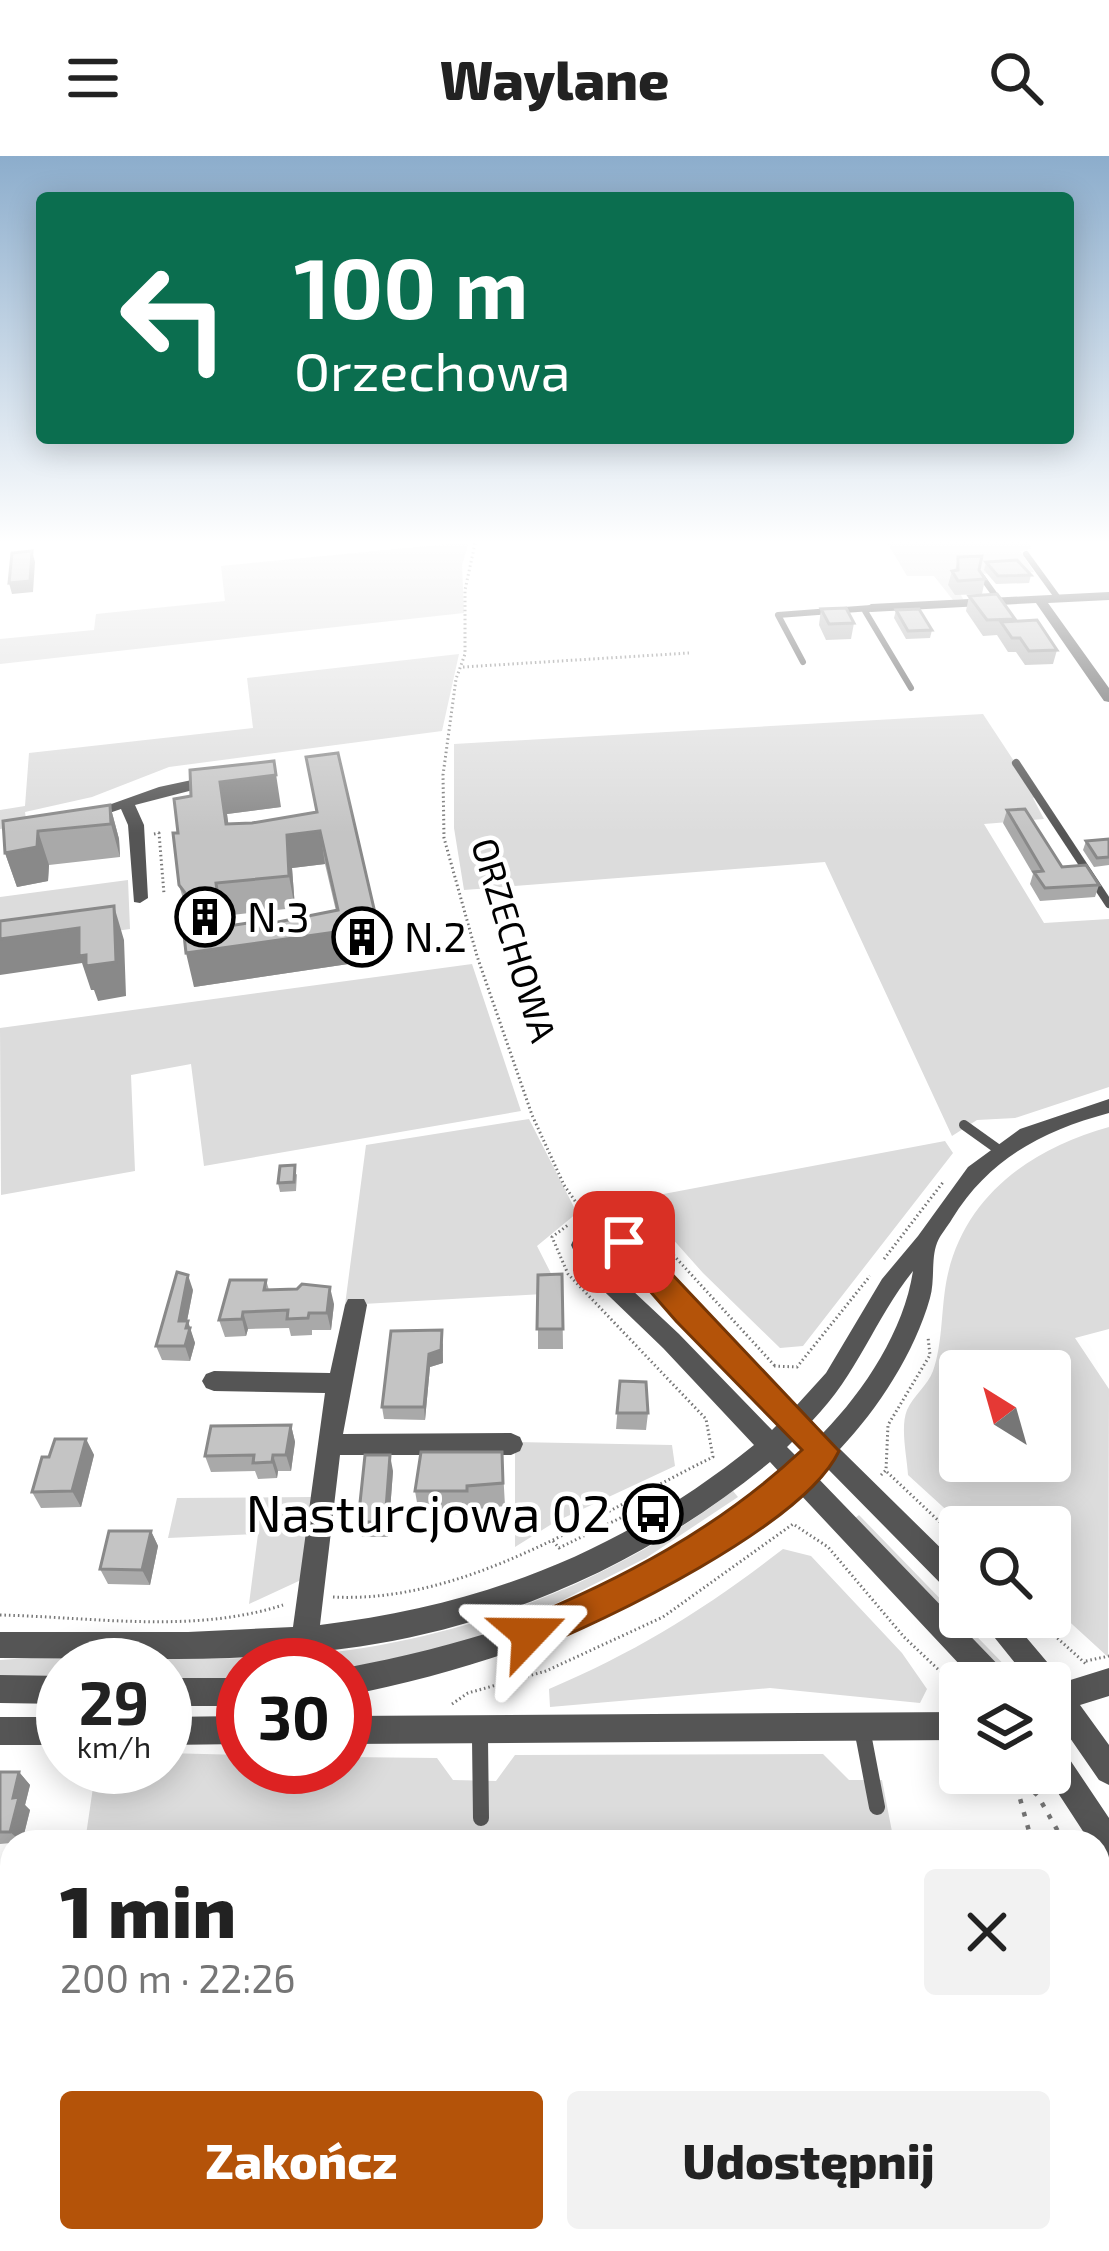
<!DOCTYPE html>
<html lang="pl">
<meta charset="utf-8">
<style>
body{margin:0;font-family:"Exo 2",sans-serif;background:#f2f2f2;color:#222;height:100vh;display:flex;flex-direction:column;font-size:45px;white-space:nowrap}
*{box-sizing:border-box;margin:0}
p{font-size:39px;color:#767676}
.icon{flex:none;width:66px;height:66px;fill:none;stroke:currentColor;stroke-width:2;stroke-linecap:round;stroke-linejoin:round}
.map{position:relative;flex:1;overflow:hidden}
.drawer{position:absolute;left:0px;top:1674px;width:1110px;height:423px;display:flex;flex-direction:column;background:#fff;border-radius:36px 36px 0 0;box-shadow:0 6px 30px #0003}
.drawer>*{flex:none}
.guide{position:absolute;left:36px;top:36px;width:1038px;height:252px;border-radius:12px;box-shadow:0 6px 30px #0003;background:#0b6e4f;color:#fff;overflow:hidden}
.needle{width:78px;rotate:323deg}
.tools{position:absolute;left:939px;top:1194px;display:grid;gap:24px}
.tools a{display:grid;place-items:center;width:132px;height:132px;border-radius:12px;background:#fff;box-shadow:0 6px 30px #0003;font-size:60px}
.speed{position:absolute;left:36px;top:1482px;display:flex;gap:24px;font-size:60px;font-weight:700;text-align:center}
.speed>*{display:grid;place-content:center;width:156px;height:156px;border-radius:50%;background:#fff;box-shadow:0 6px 30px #0003;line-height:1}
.speed small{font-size:30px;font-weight:400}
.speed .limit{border:18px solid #d22;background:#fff;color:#111}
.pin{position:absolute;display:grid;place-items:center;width:102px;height:102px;color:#fff;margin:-51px;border-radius:24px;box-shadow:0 6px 18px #0006}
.me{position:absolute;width:132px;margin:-66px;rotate:67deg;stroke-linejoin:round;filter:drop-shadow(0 0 9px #0008)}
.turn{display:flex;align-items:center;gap:42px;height:252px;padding:0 60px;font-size:54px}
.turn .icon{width:156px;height:156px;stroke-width:2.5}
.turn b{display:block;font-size:84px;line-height:102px}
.round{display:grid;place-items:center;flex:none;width:126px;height:126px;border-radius:12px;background:#f2f2f2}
.head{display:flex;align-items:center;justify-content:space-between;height:204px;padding:0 60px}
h1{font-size:72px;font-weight:800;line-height:90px}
.cta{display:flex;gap:24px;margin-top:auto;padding:24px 60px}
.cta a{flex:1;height:138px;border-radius:12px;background:#b45309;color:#fff;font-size:48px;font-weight:800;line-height:138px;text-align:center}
.cta a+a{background:#f2f2f2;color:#222}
header{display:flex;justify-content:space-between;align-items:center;height:156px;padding:0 60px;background:#fff;font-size:54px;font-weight:800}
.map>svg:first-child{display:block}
.green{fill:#dcdcdc;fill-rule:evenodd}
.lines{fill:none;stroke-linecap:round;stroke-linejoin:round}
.path-far1{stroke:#777;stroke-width:3;stroke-dasharray:1.5 3;stroke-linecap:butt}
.path{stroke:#777;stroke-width:4.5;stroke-dasharray:4.5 9;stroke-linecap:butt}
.lane-far4{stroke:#555;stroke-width:6}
.lane-far3{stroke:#555;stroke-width:8}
.lane-far2{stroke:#555;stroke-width:10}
.lane-far1{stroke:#555;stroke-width:14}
.lane{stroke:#555;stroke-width:16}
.street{fill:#555;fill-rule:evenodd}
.wall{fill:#a9a9a9;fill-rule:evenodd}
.shaded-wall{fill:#898989}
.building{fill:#c4c4c4;stroke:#898989;stroke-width:3;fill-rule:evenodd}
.route{fill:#b45309;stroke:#753606;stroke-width:3}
.labels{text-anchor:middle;stroke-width:9;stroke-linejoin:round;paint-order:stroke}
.far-street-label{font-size:36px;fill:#000;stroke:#fff}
.poi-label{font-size:42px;fill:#000;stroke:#fff;text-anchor:start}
.near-poi-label{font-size:51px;fill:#000;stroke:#fff;text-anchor:end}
</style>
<header><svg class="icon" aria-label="menu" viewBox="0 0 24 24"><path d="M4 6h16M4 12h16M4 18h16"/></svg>Waylane<svg class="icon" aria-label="search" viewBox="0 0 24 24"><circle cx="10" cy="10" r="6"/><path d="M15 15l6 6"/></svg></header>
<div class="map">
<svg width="1109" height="2095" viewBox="0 0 1109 2095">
<rect width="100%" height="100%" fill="#fff"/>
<!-- green -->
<path class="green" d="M 885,383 L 1028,383 L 1031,393 L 1020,395 L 1034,416 L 951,419 L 963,443 L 953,444 L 934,420 L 907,420 Z
M 469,386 L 462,409 L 464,457 L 0,508 L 0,483 L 94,474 L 96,458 L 225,445 L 221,410 Z
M 459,498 L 442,575 L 169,611 L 92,641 L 25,656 L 27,670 L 0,673 L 0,654 L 25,650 L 29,597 L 253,572 L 247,522 Z
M 983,558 L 1037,640 L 1033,642 L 1044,663 L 984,668 L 1044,767 L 1109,763 L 1109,931 L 1015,962 L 977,964 L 952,980 L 825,706 L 464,734 L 454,672 L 454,588 Z
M 128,724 L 130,773 L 0,791 L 0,741 Z
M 472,808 L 521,955 L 204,1010 L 191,908 L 131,919 L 135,1015 L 1,1039 L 0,872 Z
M 529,963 L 577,1057 L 537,1090 L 561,1137 L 345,1149 L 366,989 Z
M 1109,971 L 1109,1173 L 1075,1182 L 1109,1233 L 1108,1501 L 1050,1448 L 1050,1371 L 965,1371 L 908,1319 C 907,1301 900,1271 907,1254 C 913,1240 928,1229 933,1215 C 943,1187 941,1151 947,1122 C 964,1040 1032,992 1109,971 ZM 960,1215 L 1050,1215 L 1050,1305 L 960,1305 Z
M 945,985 L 953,997 L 803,1190 L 780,1192 L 703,1117 L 637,1043 Z
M 515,1286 L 672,1289 L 675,1310 L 555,1366 L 515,1391 Z
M 733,1335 L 738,1341 L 646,1402 L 482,1485 L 345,1515 L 345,1509 L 243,1509 L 243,1524 L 165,1524 L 165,1509 L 63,1509 L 63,1523 L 0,1522 L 0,1504 C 91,1496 183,1506 275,1501 C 440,1493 601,1434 733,1335 Z
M 311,1341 L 301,1424 L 249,1448 L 258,1378 L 168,1382 L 177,1342 Z
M 859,1359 L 1022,1527 L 1012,1527 L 854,1363 Z
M 783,1393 L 811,1400 L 902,1497 L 927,1533 L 920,1547 L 770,1532 L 550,1551 L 549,1533 C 640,1494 705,1453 783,1393 Z
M 165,1597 L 243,1599 L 243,1611 L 345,1611 L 345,1601 L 437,1602 L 453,1624 L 496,1625 L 515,1599 L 823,1598 L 849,1624 L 882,1624 L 894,1686 L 85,1686 L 96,1611 L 165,1611 Z
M 23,2085 L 973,2085 L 975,2095 L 0,2095 L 22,2092 Z"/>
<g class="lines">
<!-- path-far1 -->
<path class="path-far1" d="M 476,383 L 465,434 L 465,498 L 456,523 L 443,619 L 444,682 L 477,800 L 532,959 L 564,1029 L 584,1058
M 463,511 L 689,497
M 154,678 L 159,677 L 164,738
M 575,1063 L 606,1052 L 645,1068 L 775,1210
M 884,1103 L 944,1025
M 774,1210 L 797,1211 L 870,1120
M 887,1316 L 960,1385
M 881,1319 L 886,1314 L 888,1269 L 930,1199 L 928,1181
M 553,1385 L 559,1392 L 655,1345
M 333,1441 C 467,1448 596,1358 713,1301 L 706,1263 L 568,1118 L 552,1081 L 568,1069
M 0,1459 C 92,1461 194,1478 283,1449
M 1034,1461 L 1086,1508
M 1086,1505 L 1109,1500
M 452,1548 L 468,1537 L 546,1515 L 663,1461 L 793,1368 L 828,1391 L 904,1481 L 960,1534"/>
<!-- path -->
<path class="path" d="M 1013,1617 L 1032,1686
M 1015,1617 L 1038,1640 L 1064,1686
M 1098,1748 L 1109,1768
M 1098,1924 L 1109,1964
M 74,2095 L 96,2085"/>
<!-- lane-far4 -->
<path class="lane-far4" d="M 1026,398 L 1058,442
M 982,421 L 1000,446
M 803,506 L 778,459 L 871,452 L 865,455 L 911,532"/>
<!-- lane-far3 -->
<path class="lane-far3" d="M 1016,607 L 1109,748"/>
<!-- lane-far2 -->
<path class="lane-far2" d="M 964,969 L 999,994"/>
<!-- lane-far1 -->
<path class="lane-far1" d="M 862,1575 L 864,1586
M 480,1576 L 480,1586"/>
<!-- lane -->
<path class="lane" d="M 480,1583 L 481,1662
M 864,1583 L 877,1651"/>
<!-- street -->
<path class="street" d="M 1109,436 L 1109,444 L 1048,447 L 1109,532 L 1109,546 L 1104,545 L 1036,447 L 871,456 L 865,452 L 871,448 Z
M 215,619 L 220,621 L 220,627 L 135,649 L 144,669 L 148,742 L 140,747 L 134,746 L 128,669 L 121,653 L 83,666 L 75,661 L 159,631 Z
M 1109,943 L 1109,957 C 1042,975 989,1003 952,1063 C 948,1070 940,1079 937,1087 C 931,1102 935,1125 930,1142 C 915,1196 878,1253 840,1293 L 960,1411 L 960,1441 L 951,1438 L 824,1309 L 815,1319 L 1006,1517 L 1010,1527 L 977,1527 L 798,1336 C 663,1448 516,1505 345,1540 L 345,1512 C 476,1487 602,1447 714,1372 C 736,1357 758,1338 780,1321 L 782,1319 L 770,1306 C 656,1400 522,1463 375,1488 C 252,1509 124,1502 0,1502 L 0,1476 L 188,1476 L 293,1471 L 325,1237 L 214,1235 L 206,1232 L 202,1225 L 206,1218 L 214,1215 L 330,1217 L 345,1149 L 348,1143 L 364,1143 L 367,1149 L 343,1278 L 511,1277 L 520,1281 L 523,1288 L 520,1295 L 511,1299 L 340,1299 L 320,1469 C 487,1449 624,1394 754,1289 L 663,1192 L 583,1115 L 571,1089 L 578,1074 L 603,1065 L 625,1072 L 695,1151 L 796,1250 L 826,1217 L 882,1123 L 918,1080 L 968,1011 L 1020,973 ZM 604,1082 L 609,1084 L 679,1163 L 780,1266 L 772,1274 L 679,1178 L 600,1104 L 593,1089 ZM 913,1115 C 904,1174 865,1234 823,1277 L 812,1265 C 858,1218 874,1164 913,1115 ZM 796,1282 L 807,1293 L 798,1302 L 787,1291 Z
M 978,1461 L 1009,1461 L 1064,1526 L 1109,1512 L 1109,1540 L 1080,1549 L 1109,1589 L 1109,1629 L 1099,1624 L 1050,1553 L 1050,1527 L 1031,1527 Z
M 0,1519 L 63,1520 L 63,1548 L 0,1547 Z
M 165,1522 L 243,1522 L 243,1550 L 165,1550 Z
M 960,1556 L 960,1584 L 345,1588 L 345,1560 Z
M 243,1560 L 243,1588 L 165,1589 L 165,1561 Z
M 0,1561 L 63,1561 L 63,1589 L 0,1589 Z
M 1050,1585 L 1060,1589 L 1109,1662 L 1109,1704 L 1098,1700 L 1098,1686 L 1090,1686 L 1045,1617 L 1050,1617 Z"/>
</g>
<!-- wall -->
<path class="wall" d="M 958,401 L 979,414 L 985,423 L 982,438 L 955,439 L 948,429 L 952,415 L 955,415 Z
M 986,406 L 1031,419 L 1029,427 L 996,428 L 984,414 Z
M 969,440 L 1015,463 L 1014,465 L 1057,494 L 1053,508 L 1025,509 L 1016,496 L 1008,496 L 997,479 L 983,480 L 966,455 Z
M 821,453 L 854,467 L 851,483 L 826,484 L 819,469 Z
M 896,454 L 932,474 L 930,482 L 906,483 L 894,462 Z
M 306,601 L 378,770 L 382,803 L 194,831 L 189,763 L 179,729 L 178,677 L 191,640 L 281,651 L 227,658 L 228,668 L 252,667 L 316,656 ZM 325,708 L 336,755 L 268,768 L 225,770 L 223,760 L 295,752 L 292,712 Z
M 110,649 L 119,683 L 120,701 L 49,709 L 48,725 L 17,731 L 5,697 L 3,665 Z
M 1007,654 L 1062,711 L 1099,729 L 1095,741 L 1040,745 L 1030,728 L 1033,718 L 1003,667 Z
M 1109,683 L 1109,709 L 1094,711 L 1083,694 L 1086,685 Z
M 297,1018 L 296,1035 L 280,1036 L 278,1027 Z
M 562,1118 L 563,1193 L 538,1193 L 538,1119 Z
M 266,1124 L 269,1134 L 334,1148 L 331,1174 L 312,1174 L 312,1179 L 291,1180 L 289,1172 L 248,1173 L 246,1180 L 225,1181 L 219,1164 Z
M 193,1134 L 187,1165 L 195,1187 L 190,1205 L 162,1204 L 156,1190 Z
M 443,1187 L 443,1207 L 430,1211 L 425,1264 L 384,1263 L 382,1251 Z
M 620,1225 L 648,1257 L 646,1274 L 616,1273 Z
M 291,1269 L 295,1286 L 291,1315 L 278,1315 L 277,1322 L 258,1323 L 255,1315 L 211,1316 L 205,1300 Z
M 86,1283 L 94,1299 L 81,1351 L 41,1352 L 32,1336 L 49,1301 Z
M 502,1296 L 505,1350 L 469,1354 L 469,1359 L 419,1358 L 415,1335 Z
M 393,1315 L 388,1381 L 362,1381 L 358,1366 Z
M 151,1375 L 158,1390 L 150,1429 L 108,1428 L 100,1413 Z
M 0,1616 L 19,1616 L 30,1629 L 25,1649 L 30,1654 L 22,1686 L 0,1688 Z
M 12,1720 L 12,1778 L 6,1779 L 3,1795 L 0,1797 L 0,1721 Z"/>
<!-- shaded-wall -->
<path class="shaded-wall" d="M 32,395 L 35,406 L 33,436 L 12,438 L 9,427 Z
M 274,605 L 281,651 L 227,658 L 233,700 L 220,626 Z
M 110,649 L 119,683 L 120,701 L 111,668 Z
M 38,675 L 49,709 L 48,725 L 17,731 L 5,697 Z
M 320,675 L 325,708 L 292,712 L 295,752 L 289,720 L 287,679 Z
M 216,727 L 227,791 L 378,770 L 382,803 L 194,831 L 186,797 L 222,771 Z
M 114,750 L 124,784 L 126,840 L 98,845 L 94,834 L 91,834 L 82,807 L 0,819 L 0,783 Z
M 188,1119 L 193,1134 L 184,1180 L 179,1165 Z
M 330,1131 L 334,1148 L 331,1174 L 327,1157 Z
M 243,1156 L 248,1173 L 246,1180 L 242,1163 Z
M 188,1165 L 195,1187 L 190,1205 L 185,1190 Z
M 442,1174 L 443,1207 L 430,1211 L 425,1264 L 424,1251 L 429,1198 Z
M 291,1269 L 295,1286 L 291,1315 L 286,1299 Z
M 86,1283 L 94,1299 L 81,1351 L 72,1335 Z
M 273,1299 L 278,1315 L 277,1322 L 272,1306 Z
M 390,1299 L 393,1315 L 388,1381 L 385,1366 Z
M 151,1375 L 158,1390 L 150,1429 L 142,1414 Z
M 19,1616 L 30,1629 L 25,1649 L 30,1654 L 22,1686 L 10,1676 L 13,1642 Z
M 12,1735 L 12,1772 L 7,1767 Z
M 0,1773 L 6,1779 L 3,1795 L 0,1797 Z
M 0,1836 L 11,1844 L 0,1902 Z"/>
<!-- building -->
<path class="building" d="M 32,395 L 30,425 L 9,427 L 12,397 Z
M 982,400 L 979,414 L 985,423 L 958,425 L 952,415 L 958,414 L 958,401 Z
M 1017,404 L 1031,419 L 998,420 L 986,406 Z
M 997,438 L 1015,463 L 987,464 L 969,440 Z
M 846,452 L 854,467 L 829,468 L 821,453 Z
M 919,453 L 932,474 L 908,475 L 896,454 Z
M 1037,464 L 1057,494 L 1029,495 L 1020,482 L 1012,482 L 1001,466 Z
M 338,597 L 378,770 L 186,797 L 184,779 L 190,778 L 186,738 L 179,729 L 173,677 L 178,677 L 174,643 L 191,640 L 190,614 L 274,605 L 276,619 L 220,626 L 226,668 L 252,667 L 317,656 L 306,601 ZM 320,675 L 338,754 L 268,768 L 267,764 L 222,771 L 216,727 L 289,720 L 287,679 Z
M 110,649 L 111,668 L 38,675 L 37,691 L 5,697 L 3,665 Z
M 1025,653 L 1062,711 L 1086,709 L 1099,729 L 1045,732 L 1034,716 L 1043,715 L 1007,654 Z
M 1109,683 L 1109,701 L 1097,702 L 1086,685 Z
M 114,750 L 116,806 L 86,810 L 86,799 L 79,800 L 79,772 L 0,783 L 0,765 Z
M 295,1009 L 294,1026 L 278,1027 L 280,1010 Z
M 177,1116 L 188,1119 L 179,1165 L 188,1165 L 186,1172 L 190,1172 L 185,1190 L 156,1190 Z
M 562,1118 L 563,1173 L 537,1173 L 538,1119 Z
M 230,1124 L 266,1124 L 264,1134 L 297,1133 L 302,1128 L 330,1131 L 327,1157 L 309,1157 L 308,1162 L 287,1163 L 288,1154 L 243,1156 L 242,1163 L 219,1164 Z
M 442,1174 L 441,1194 L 429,1198 L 424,1251 L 382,1251 L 391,1175 Z
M 620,1225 L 646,1226 L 648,1257 L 617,1257 Z
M 291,1269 L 286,1299 L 273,1299 L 272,1306 L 253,1307 L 254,1299 L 205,1300 L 211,1270 Z
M 55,1283 L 86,1283 L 72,1335 L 32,1336 L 42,1301 L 49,1301 Z
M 421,1296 L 502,1296 L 503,1327 L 467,1330 L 467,1335 L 415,1335 Z
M 365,1299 L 390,1299 L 385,1366 L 358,1366 Z
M 109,1375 L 151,1375 L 142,1414 L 100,1413 Z
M 0,1616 L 19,1616 L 13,1642 L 19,1641 L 10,1676 L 0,1676 Z
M 12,1720 L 12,1735 L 7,1767 L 0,1768 L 0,1721 Z"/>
<!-- sky -->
<linearGradient id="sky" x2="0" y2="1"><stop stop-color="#8cadcc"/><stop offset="0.57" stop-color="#fff"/><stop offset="1" stop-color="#fff" stop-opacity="0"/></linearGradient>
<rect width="1109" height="677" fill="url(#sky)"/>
<!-- route -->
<path class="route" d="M 624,1075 L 634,1078 L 839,1295 C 804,1369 606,1465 529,1495 L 517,1490 L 512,1478 L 517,1466 C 621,1424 719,1372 802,1294 L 676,1165 L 614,1094 L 610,1086 L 614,1078 Z"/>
<!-- icons -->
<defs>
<symbol id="building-ring" viewBox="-11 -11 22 22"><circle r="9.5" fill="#fff" stroke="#000" stroke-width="1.5"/><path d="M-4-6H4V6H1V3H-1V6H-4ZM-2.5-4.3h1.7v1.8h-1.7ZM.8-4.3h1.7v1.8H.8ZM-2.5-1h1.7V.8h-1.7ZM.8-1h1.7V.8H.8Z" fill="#000"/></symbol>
<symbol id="bus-ring" viewBox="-11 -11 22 22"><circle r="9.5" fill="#fff" stroke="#000" stroke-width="1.5"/><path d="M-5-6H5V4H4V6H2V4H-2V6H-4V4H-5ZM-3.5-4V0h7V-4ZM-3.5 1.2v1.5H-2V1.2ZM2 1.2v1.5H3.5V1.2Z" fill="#000"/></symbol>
</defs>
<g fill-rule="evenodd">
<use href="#building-ring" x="172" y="728" width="66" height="66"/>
<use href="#building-ring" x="329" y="748" width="66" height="66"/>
<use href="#bus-ring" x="620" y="1325" width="66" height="66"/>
</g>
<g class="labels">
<!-- far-street labels -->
<g class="far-street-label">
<text transform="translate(514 784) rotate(73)" y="13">ORZECHOWA</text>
</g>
<!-- poi labels -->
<g class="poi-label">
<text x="247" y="776">N.3</text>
<text x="404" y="796">N.2</text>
</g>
<!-- near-poi labels -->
<g class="near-poi-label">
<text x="611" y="1376">Nasturcjowa 02</text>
</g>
</g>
</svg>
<div class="tools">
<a><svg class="needle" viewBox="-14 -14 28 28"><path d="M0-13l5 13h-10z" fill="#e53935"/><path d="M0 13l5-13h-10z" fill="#767676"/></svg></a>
<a><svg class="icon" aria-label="search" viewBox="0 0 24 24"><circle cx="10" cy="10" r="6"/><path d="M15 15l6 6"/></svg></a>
<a><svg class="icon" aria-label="layers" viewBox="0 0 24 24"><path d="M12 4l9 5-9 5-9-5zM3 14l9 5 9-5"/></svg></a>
</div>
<div class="speed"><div>29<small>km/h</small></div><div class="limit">30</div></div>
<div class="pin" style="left:624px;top:1086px;background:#d93025"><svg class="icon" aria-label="arrive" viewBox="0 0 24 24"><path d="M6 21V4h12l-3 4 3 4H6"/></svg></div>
<svg class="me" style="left:529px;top:1478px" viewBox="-20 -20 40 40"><path d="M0-17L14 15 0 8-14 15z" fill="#b45309" stroke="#fff" stroke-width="4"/></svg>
<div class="guide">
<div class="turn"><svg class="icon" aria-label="left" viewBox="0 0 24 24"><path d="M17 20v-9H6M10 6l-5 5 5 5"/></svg><div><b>100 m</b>Orzechowa</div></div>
</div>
<section class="drawer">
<div class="head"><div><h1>1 min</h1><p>200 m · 22:26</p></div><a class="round"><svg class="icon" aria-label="close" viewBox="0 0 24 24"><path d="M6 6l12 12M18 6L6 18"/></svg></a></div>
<div class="cta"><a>Zakończ</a><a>Udostępnij</a></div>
</section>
</div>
